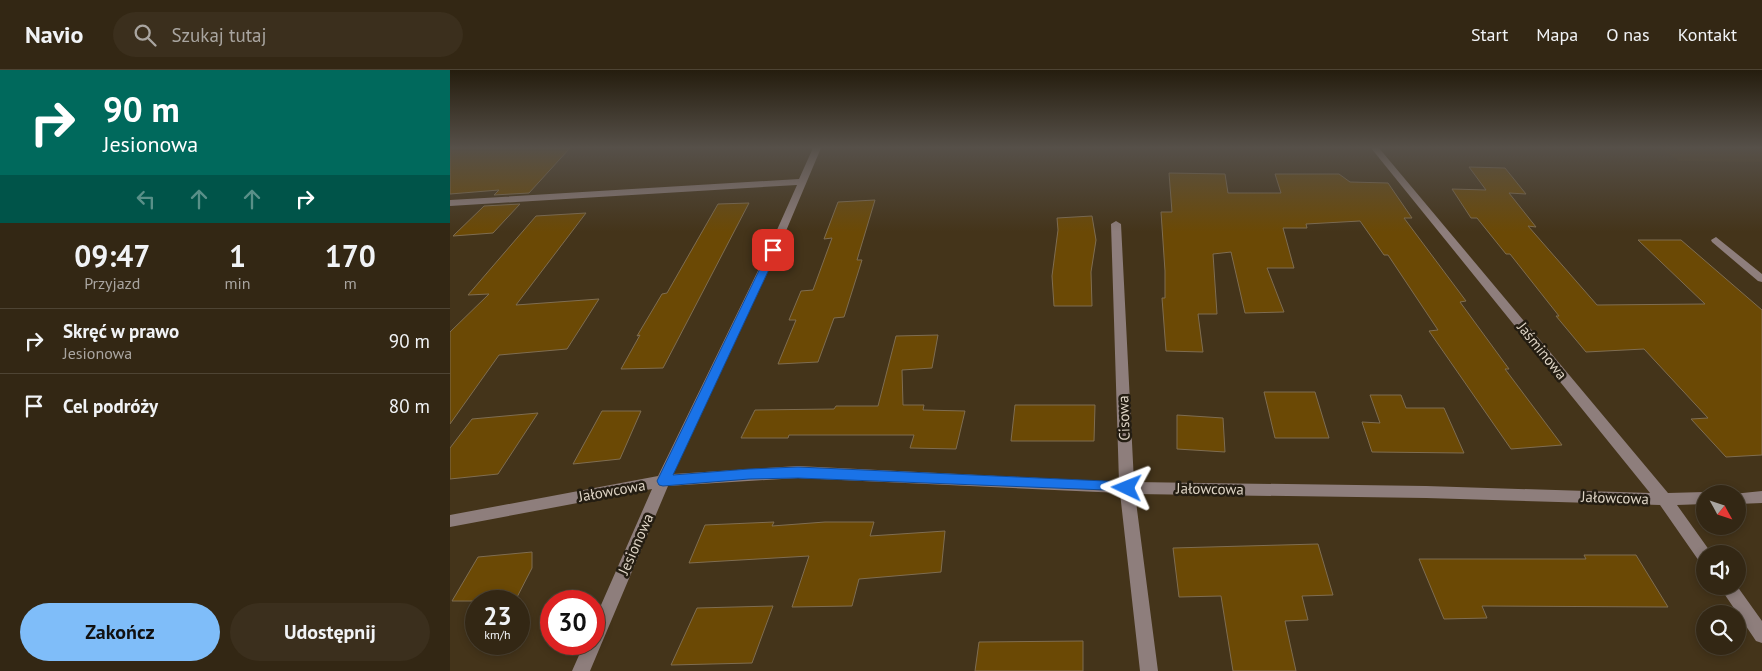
<!DOCTYPE html>
<html lang="pl">
<meta charset="utf-8">
<style>
body{margin:0;font-family:"PT Sans",sans-serif;background:#3b2f1d;color:#f1f3f6;height:100vh;display:flex;flex-direction:column;font-size:19px;white-space:nowrap}
*{box-sizing:border-box;margin:0}
p{font-size:16px;color:#a9a5a0}
.icon{flex:none;width:28px;height:28px;fill:none;stroke:currentColor;stroke-width:2;stroke-linecap:round;stroke-linejoin:round}
.map{position:relative;flex:1;overflow:hidden}
.details{display:flex;flex-direction:column;background:#332714;width:450px}
.details>*{flex:none}
.top-card{background:#00695c;color:#fff;overflow:hidden}
.needle{width:32px;rotate:130deg}
.controls{position:absolute;left:1246px;top:415px;display:grid;gap:10px}
.controls a{display:grid;place-items:center;width:50px;height:50px;border-radius:50%;background:#332714;box-shadow:0 2px 8px #0003,0 0 0 1px #4e4434;font-size:25px}
.speed{position:absolute;left:15px;top:520px;display:flex;gap:10px;font-size:25px;font-weight:700;text-align:center}
.speed>*{display:grid;place-content:center;width:65px;height:65px;border-radius:50%;background:#332714;box-shadow:0 2px 8px #0003,0 0 0 1px #4e4434;line-height:1}
.speed small{font-size:12px;font-weight:400}
.speed .limit{border:8px solid #d22;background:#fff;color:#111}
.pin{position:absolute;display:grid;place-items:center;width:42px;height:42px;color:#fff;margin:-21px;border-radius:10px;box-shadow:0 2px 8px #0006}
.me{position:absolute;width:55px;margin:-28px;rotate:272deg;stroke-linejoin:round;filter:drop-shadow(0 0 4px #0008)}
.turn{display:flex;align-items:center;gap:18px;height:105px;padding:0 20px;font-size:22px}
.turn .icon{width:65px;height:65px;stroke-width:2.5}
.turn b{display:block;font-size:35px;line-height:42px}
.lanes{display:flex;align-items:center;height:48px;padding:0 20px;background:#0003;justify-content:center;gap:25px;direction:ltr}
.lanes .off{opacity:.35}
.eta{display:flex;justify-content:space-evenly;align-items:center;height:85px;text-align:center}
.eta b{font-size:30px;font-weight:700;line-height:35px}
.cta{display:flex;gap:10px;margin-top:auto;padding:10px 20px}
.cta a{flex:1;height:58px;border-radius:30px;background:#7fbdf9;color:#111;font-size:20px;font-weight:700;line-height:58px;text-align:center}
.cta a+a{background:#3b2f1d;color:#f1f3f6}
ul{padding:0;list-style:none}
li{display:flex;align-items:center;gap:15px;height:65px;padding:0 20px;border-top:1px solid #4e4434}
li div{flex:1}
li b{display:block;font-size:19px}
li em{font-style:normal}
header{display:flex;align-items:center;gap:30px;box-sizing:border-box;height:70px;padding:0 25px;background:#332714;border-bottom:1px solid #4e4434}
header strong{font-size:24px}
nav{display:flex;gap:28px;margin-inline-start:auto;font-size:18px}
.search{width:350px;height:45px;background:#3b2f1d;display:flex;align-items:center;gap:12px;box-sizing:border-box;padding:0 18px;border-radius:28px;color:#a9a5a0;font-size:19px}
main{display:flex;flex:1;min-height:0}
.map>svg:first-child{display:block}
.built{fill:#4c3817}
.building{fill:#6b4905;stroke:#7f6d51}
.lines{fill:none;stroke-linecap:round;stroke-linejoin:round}
.minor{fill:#8e7e7c;fill-rule:evenodd}
.route{fill:#1a73e8;stroke:#114b97}
.labels{text-anchor:middle;stroke-width:5;stroke-linejoin:round;paint-order:stroke}
.street-label{font-size:15px;fill:#ded4c5;stroke:#241d12}
</style>
<header>
<strong>Navio</strong>
<div class="search"><svg class="icon" aria-label="search" viewBox="0 0 24 24"><circle cx="10" cy="10" r="6"/><path d="M15 15l6 6"/></svg>Szukaj tutaj</div>
<nav><a>Start</a><a>Mapa</a><a>O nas</a><a>Kontakt</a></nav>
</header>
<main>
<section class="details">
<div class="top-card">
<div class="turn"><svg class="icon" aria-label="right" viewBox="0 0 24 24"><path d="M7 20v-9h11M14 6l5 5-5 5"/></svg><div><b>90 m</b>Jesionowa</div></div>
<div class="lanes"><svg class="icon off" aria-label="left" viewBox="0 0 24 24"><path d="M17 20v-9H6M10 6l-5 5 5 5"/></svg><svg class="icon off" aria-label="ahead" viewBox="0 0 24 24"><path d="M12 20V5M6 11l6-6 6 6"/></svg><svg class="icon off" aria-label="ahead" viewBox="0 0 24 24"><path d="M12 20V5M6 11l6-6 6 6"/></svg><svg class="icon" aria-label="right" viewBox="0 0 24 24"><path d="M7 20v-9h11M14 6l5 5-5 5"/></svg></div>
</div>
<div class="eta">
<div><b>09:47</b><p>Przyjazd</p></div>
<div><b>1</b><p>min</p></div>
<div><b>170</b><p>m</p></div>
</div>
<ul>
<li><svg class="icon" aria-label="right" viewBox="0 0 24 24"><path d="M7 20v-9h11M14 6l5 5-5 5"/></svg><div><b>Skręć w prawo</b><p>Jesionowa</p></div><em>90 m</em></li>
<li><svg class="icon" aria-label="arrive" viewBox="0 0 24 24"><path d="M6 21V4h12l-3 4 3 4H6"/></svg><div><b>Cel podróży</b></div><em>80 m</em></li>
</ul>
<div class="cta"><a>Zakończ</a><a>Udostępnij</a></div>
</section>
<div class="map">
<svg width="1312" height="601" viewBox="0 0 1312 601">
<rect width="100%" height="100%" fill="#44341a"/>
<!-- built -->
<path class="built" d="M 1211,78 L 1312,78 L 1312,92 L 1229,91 Z"/>
<!-- building -->
<path class="building" d="M 0,78 L 120,78 L 79,123 L 44,125 L 49,120 L 0,124 Z
M 1019,97 L 1055,98 L 1076,124 L 1059,123 L 1086,157 L 1078,156 L 1147,235 L 1255,234 L 1188,170 L 1231,170 L 1312,240 L 1312,385 L 1276,387 L 1241,349 L 1258,348 L 1194,279 L 1136,282 L 1106,246 L 1109,246 L 1060,184 L 1056,184 L 1027,148 L 1021,148 L 1002,119 L 1036,120 Z
M 719,103 L 775,104 L 778,123 L 831,123 L 825,104 L 889,104 L 900,112 L 938,113 L 962,148 L 954,148 L 1016,231 L 1010,232 L 1059,299 L 1055,299 L 1112,375 L 1061,379 L 979,261 L 988,260 L 938,185 L 934,185 L 910,151 L 856,154 L 857,158 L 833,158 L 844,198 L 817,198 L 834,242 L 795,243 L 781,182 L 763,184 L 767,244 L 748,244 L 753,282 L 716,281 L 712,228 L 715,228 L 715,201 L 711,142 L 722,142 Z
M 425,130 L 407,190 L 412,190 L 394,247 L 384,248 L 368,292 L 328,294 L 346,250 L 339,250 L 351,221 L 363,220 L 382,168 L 374,169 L 388,132 Z
M 299,133 L 213,298 L 171,299 L 190,265 L 187,266 L 212,224 L 217,223 L 268,134 Z
M 70,134 L 43,163 L 3,166 L 34,136 Z
M 136,143 L 66,235 L 149,229 L 117,279 L 49,285 L 0,354 L 0,262 L 39,224 L 18,225 L 86,146 Z
M 642,146 L 646,170 L 641,202 L 642,236 L 604,236 L 602,206 L 608,160 L 607,148 Z
M 488,265 L 482,298 L 452,300 L 453,335 L 474,335 L 473,340 L 515,341 L 506,379 L 460,378 L 464,365 L 339,365 L 338,368 L 291,368 L 305,340 L 384,339 L 386,336 L 428,336 L 446,266 Z
M 814,322 L 865,322 L 879,368 L 825,368 Z
M 920,325 L 951,325 L 956,338 L 994,338 L 1014,383 L 922,382 L 912,352 L 930,353 Z
M 565,335 L 645,335 L 644,371 L 561,371 Z
M 152,341 L 191,341 L 170,389 L 123,394 Z
M 88,343 L 48,404 L 0,409 L 0,378 L 22,349 Z
M 727,345 L 773,348 L 775,382 L 727,379 Z
M 324,452 L 322,456 L 375,452 L 424,452 L 420,466 L 495,461 L 491,502 L 409,509 L 402,536 L 342,537 L 359,486 L 239,493 L 255,455 Z
M 868,474 L 883,525 L 852,526 L 858,550 L 835,551 L 846,601 L 783,601 L 771,526 L 729,527 L 723,478 Z
M 82,482 L 82,498 L 65,531 L 2,531 L 28,487 Z
M 1134,485 L 1186,485 L 1218,537 L 1032,536 L 1037,548 L 994,549 L 969,489 L 1136,489 Z
M 323,536 L 302,593 L 221,595 L 247,538 Z
M 633,571 L 633,601 L 525,601 L 529,572 Z"/>
<g class="lines">
<!-- minor -->
<path class="minor" d="M 363,78 L 371,78 L 328,180 L 223,404 L 348,396 L 669,412 L 661,154 L 666,151 L 671,154 L 684,412 L 976,416 L 1200,423 L 921,78 L 929,78 L 1218,423 L 1255,422 L 1260,424 L 1255,424 L 1255,434 L 1227,435 L 1262,484 L 1255,484 L 1255,493 L 1249,491 L 1210,435 L 976,428 L 685,424 L 708,601 L 690,601 L 670,423 L 348,408 L 218,416 L 140,601 L 122,601 L 134,574 L 144,574 L 144,551 L 202,419 L 0,457 L 0,445 L 208,406 L 318,180 L 347,115 L 0,136 L 0,130 L 349,109 Z
M 1266,167 L 1312,204 L 1312,212 L 1308,211 L 1262,172 L 1261,170 Z
M 1312,421 L 1312,433 L 1288,434 L 1288,424 L 1283,424 Z
M 1269,516 L 1287,516 L 1312,551 L 1312,573 L 1306,571 Z"/>
</g>
<!-- sky -->
<linearGradient id="sky" x2="0" y2="1"><stop stop-color="#251d0e"/><stop offset="0.48" stop-color="#565049"/><stop offset="1" stop-color="#565049" stop-opacity="0"/></linearGradient>
<rect width="1312" height="162" fill="url(#sky)"/>
<!-- route -->
<path class="route" d="M 323,177 L 328,180 L 223,405 L 299,399 L 348,397 L 677,412 L 682,414 L 684,418 L 682,421 L 348,408 L 299,409 L 213,416 L 209,415 L 207,411 L 319,180 Z"/>
<g class="labels">
<!-- street labels -->
<g class="street-label">
<text transform="translate(1092 281) rotate(51)" y="5">Jaśminowa</text>
<text transform="translate(674 348) rotate(-92)" y="5">Cisowa</text>
<text transform="translate(760 419) rotate(1)" y="5">Jałowcowa</text>
<text transform="translate(162 421) rotate(-10)" y="5">Jałowcowa</text>
<text transform="translate(1165 428) rotate(2)" y="5">Jałowcowa</text>
<text transform="translate(186 474) rotate(-66)" y="5">Jesionowa</text>
</g>
</g>
</svg>
<div class="controls">
<a><svg class="needle" viewBox="-14 -14 28 28"><path d="M0-13l5 13h-10z" fill="#e53935"/><path d="M0 13l5-13h-10z" fill="#a9a5a0"/></svg></a>
<a><svg class="icon" aria-label="sound" viewBox="0 0 24 24"><path d="M4 9h4l5-4v14l-5-4H4zM17 9q2 3 0 6"/></svg></a>
<a><svg class="icon" aria-label="search" viewBox="0 0 24 24"><circle cx="10" cy="10" r="6"/><path d="M15 15l6 6"/></svg></a>
</div>
<div class="speed"><div>23<small>km/h</small></div><div class="limit">30</div></div>
<div class="pin" style="left:323px;top:180px;background:#d93025"><svg class="icon" aria-label="arrive" viewBox="0 0 24 24"><path d="M6 21V4h12l-3 4 3 4H6"/></svg></div>
<svg class="me" style="left:677px;top:418px" viewBox="-20 -20 40 40"><path d="M0-17L14 15 0 8-14 15z" fill="#1a73e8" stroke="#fff" stroke-width="4"/></svg>
</div>
</main>
